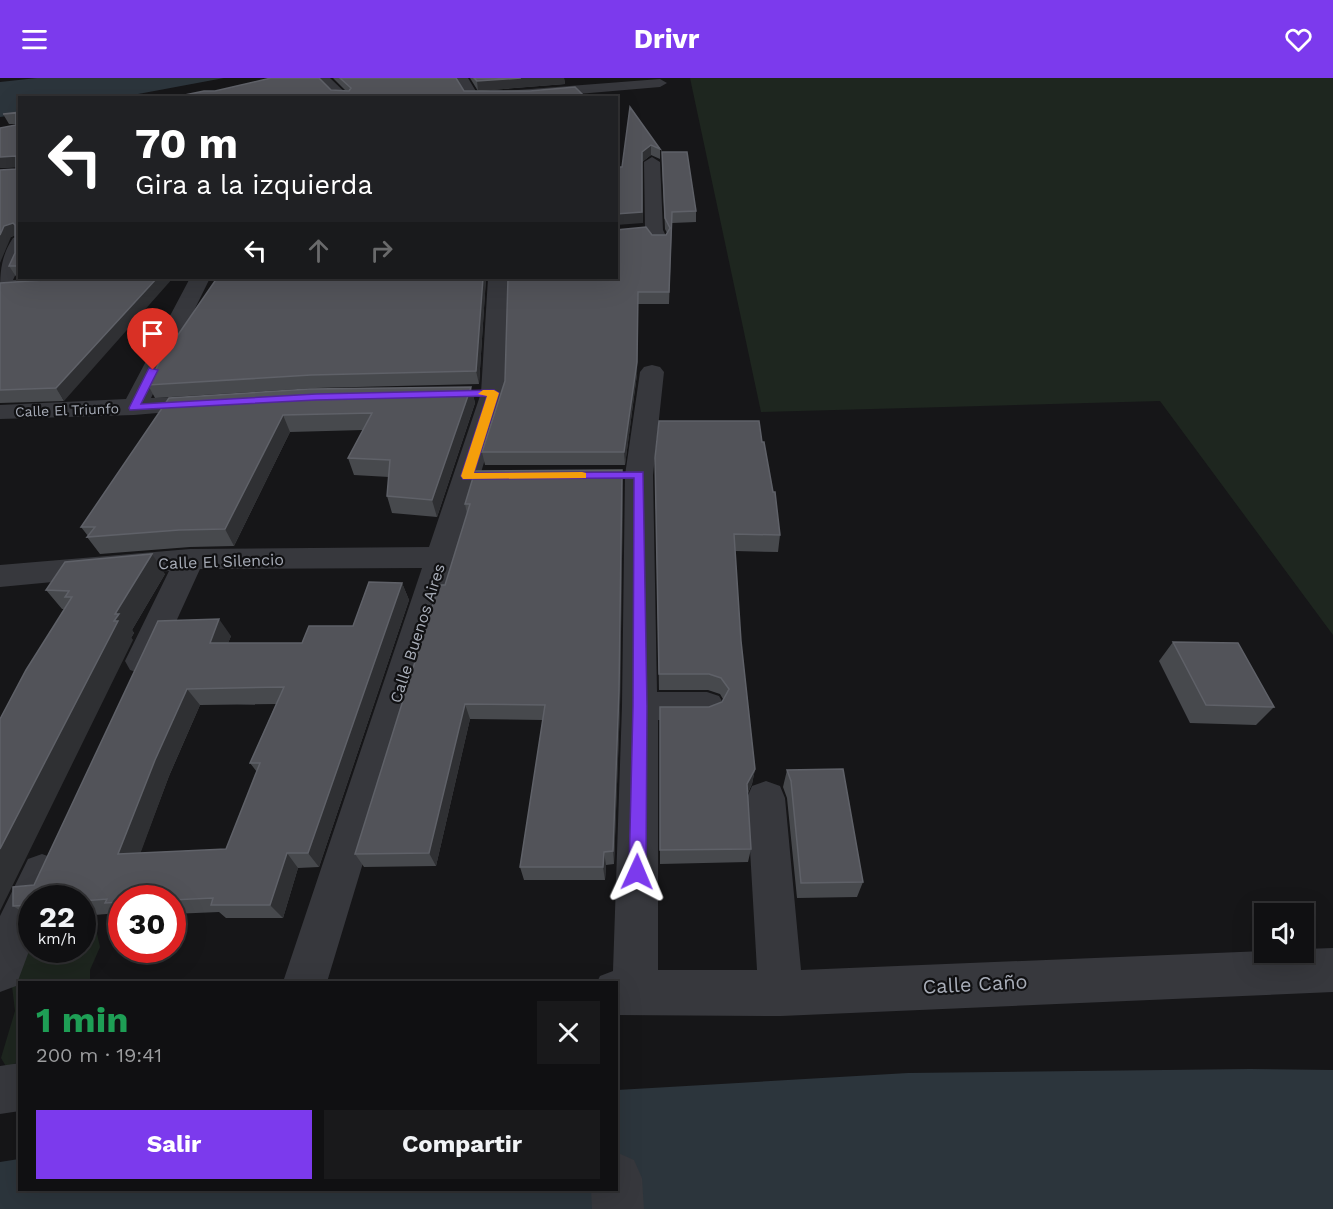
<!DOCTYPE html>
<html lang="es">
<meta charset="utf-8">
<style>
body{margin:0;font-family:"Work Sans",sans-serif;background:#19191b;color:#f1f3f6;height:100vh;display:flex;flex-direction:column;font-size:22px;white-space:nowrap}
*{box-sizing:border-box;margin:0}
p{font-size:20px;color:#9c9d9f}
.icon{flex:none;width:33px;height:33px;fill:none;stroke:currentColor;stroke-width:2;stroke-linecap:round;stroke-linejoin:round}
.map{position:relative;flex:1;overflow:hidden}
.panel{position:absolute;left:18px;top:903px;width:600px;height:210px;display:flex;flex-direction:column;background:#101012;border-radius:0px;box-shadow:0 6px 24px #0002,0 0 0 2px #303032}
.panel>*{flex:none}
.banner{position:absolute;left:18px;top:18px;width:600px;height:183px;border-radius:0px;box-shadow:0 6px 24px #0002,0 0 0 2px #303032;background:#202124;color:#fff;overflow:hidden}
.controls{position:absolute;left:1254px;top:825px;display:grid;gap:12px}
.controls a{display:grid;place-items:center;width:60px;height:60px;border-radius:0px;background:#101012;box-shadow:0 6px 24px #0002,0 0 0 2px #303032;font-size:30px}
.speed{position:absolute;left:18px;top:807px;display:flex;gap:12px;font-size:30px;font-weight:700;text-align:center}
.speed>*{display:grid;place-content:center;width:78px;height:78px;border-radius:50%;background:#101012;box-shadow:0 6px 24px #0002,0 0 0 2px #303032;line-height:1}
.speed small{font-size:15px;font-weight:400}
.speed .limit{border:9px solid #d22;background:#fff;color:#111}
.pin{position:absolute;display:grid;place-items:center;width:51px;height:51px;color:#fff;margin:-62px -26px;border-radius:50% 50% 50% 0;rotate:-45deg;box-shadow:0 0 6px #0007}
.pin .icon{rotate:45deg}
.me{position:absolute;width:66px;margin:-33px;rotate:1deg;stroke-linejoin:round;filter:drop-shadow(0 0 4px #0008)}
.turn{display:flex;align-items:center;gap:21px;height:126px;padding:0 18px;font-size:27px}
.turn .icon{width:78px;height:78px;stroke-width:2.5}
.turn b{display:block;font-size:42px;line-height:51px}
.lanes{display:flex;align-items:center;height:57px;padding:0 18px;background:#0003;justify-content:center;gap:30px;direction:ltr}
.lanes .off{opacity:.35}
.round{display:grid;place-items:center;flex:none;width:63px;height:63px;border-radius:0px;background:#19191b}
.summary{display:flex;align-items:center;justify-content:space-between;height:102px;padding:0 18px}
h1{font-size:36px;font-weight:700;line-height:45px;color:#1e9e55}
.primary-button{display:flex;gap:12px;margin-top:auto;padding:12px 18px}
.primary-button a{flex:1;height:69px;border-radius:0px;background:#7c3aed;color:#fff;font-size:24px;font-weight:700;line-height:69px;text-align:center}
.primary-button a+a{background:#19191b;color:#f1f3f6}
header{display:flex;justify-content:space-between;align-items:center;height:78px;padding:0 18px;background:#7c3aed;color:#fff;font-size:27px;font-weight:700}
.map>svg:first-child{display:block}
.green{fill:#1e261f}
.water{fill:#2c353c}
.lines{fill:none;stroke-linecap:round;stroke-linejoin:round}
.minor{fill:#37383d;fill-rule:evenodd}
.wall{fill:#47494d;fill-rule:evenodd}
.shaded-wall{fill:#2f3033}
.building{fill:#525359;stroke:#5f6168;stroke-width:1.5;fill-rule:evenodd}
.route{fill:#7c3aed;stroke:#51269a;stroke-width:1.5}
.slow{fill:#f59e0b}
.labels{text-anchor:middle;stroke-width:4.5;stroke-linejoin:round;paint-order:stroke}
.far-street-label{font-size:14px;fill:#a8adb8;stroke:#111113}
.street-label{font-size:16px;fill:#a8adb8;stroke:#111113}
.near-street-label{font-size:20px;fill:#a8adb8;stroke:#111113}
</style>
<header><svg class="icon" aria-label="menu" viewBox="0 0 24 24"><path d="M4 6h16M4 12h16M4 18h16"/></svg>Drivr<svg class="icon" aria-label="heart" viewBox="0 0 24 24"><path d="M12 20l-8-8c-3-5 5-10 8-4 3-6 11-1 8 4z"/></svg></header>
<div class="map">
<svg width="1333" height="1131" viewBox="0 0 1333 1131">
<rect width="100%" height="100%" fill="#161618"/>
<!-- green -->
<path class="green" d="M 690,0 L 1333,0 L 1333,557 L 1160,323 L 761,334 Z
M 96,851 L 100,869 L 90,892 L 90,904 L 20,904 L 19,983 L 7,990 L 1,980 L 15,933 L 12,908 L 31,855 L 32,872 L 82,872 L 83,854 Z"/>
<!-- water -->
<path class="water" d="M 37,0 L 224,0 L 122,19 L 20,20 L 19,36 L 0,39 L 0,4 Z
M 1250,991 L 1333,992 L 1333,1131 L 0,1131 L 0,1084 L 19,1081 L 20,1112 L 616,1112 L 617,1012 L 908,995 Z"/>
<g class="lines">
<!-- minor -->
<path class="minor" d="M 315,0 L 330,0 L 351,20 L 335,20 Z
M 454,0 L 468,0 L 477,15 L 660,1 L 667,5 L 660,9 L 531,20 L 466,20 Z
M 652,79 L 660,84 L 663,152 L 668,162 L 666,166 L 652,166 L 645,152 L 644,84 Z
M 20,158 L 20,187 L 13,202 L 46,200 L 133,200 L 130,204 L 123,206 L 0,215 C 0,194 1,178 13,160 Z
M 190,200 L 210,200 L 151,320 L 207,318 L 216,320 L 219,325 L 216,330 L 134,337 L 0,341 L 0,327 L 126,321 Z
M 488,200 L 508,200 L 505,315 L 327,904 L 283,904 L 422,490 L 200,491 L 154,592 L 142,596 L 130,592 L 125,583 L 169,493 L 0,509 L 0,487 L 190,471 L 429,469 L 481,315 Z
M 652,287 L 660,289 L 664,294 L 653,397 L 657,614 L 707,614 L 719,618 L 725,628 L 719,638 L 707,642 L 658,642 L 658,892 L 757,892 L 747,720 L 752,708 L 766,703 L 780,708 L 785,720 L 801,892 L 1264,873 L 1264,874 L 1304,874 L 1304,871 L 1333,870 L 1333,914 L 781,938 L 616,937 L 616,904 L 597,904 L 600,898 L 613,893 L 622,628 L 625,397 L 640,294 L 644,289 Z
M 42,776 L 56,781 L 62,795 L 51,820 L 32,820 L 32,865 L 16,908 L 0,914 L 0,838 L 28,781 Z
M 20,985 L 20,1033 L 0,1036 L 0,988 Z
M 616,1074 L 634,1082 L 642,1100 L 644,1131 L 592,1131 L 591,1112 L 616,1112 Z"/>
</g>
<!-- wall -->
<path class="wall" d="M 333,0 L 456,0 L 464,13 L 583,17 L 583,20 L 170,20 L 331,12 L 346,13 Z
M 470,0 L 564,0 L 565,6 L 478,13 Z
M 630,29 L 660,71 L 660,81 L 651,77 L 642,84 L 643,145 L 622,89 Z
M 20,34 L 20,199 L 17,200 L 9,188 L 15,175 L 15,157 L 11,159 L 16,89 L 0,90 L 0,50 L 16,47 L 16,46 L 9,46 L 3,36 Z
M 662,85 L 696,133 L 696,144 L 672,145 L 669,226 L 638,226 L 637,296 L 625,387 L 485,387 L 482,374 L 505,303 L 652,157 L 666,157 L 667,155 L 665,151 Z
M 486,200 L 479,306 L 316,310 L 155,320 L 148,307 Z
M 0,205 L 64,323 L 0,325 Z
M 471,309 L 475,325 L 437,439 L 392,435 L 387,418 L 389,399 L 354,397 L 348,380 L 363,352 L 290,354 L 234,468 L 190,469 L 100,476 L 87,459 L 88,458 L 81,449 L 169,320 Z
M 655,380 L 780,457 L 778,474 L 735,473 L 741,563 L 755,691 L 752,706 L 748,715 L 751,771 L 748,784 L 660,786 L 660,629 L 709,629 L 722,624 L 723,621 L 720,616 L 708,612 L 659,612 Z
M 622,392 L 623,408 L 620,628 L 614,786 L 606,787 L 605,802 L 524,802 L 520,789 L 543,642 L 470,641 L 436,788 L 364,789 L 355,776 L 445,507 L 467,436 L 465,426 Z
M 165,496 L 132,552 L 134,555 L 131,560 L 133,562 L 65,531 L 62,531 L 46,512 Z
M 402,505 L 409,522 L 319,789 L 298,790 L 283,840 L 226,840 L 219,834 L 172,836 L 172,820 L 122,820 L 122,837 L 119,835 L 82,838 L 82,820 L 32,820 L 32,840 L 13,828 L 34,807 L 158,543 L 231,558 L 228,565 L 302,565 L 353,548 ZM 276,626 L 250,685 L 257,694 L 226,771 L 140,775 L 169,698 L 200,627 Z
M 1173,564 L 1274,629 L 1256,647 L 1190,645 L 1159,583 Z
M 787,692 L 863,804 L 857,819 L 797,820 L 787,720 L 783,709 Z"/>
<!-- shaded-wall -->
<path class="shaded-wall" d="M 521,0 L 564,0 L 565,6 L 478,13 L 477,3 Z
M 583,17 L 583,20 L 557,20 Z
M 651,67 L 651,77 L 642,84 L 643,145 L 616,147 L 616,136 L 642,74 Z
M 16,78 L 20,89 L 0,90 L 0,79 Z
M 13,145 L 19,156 L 11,159 L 0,185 L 0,157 L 4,148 Z
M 157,200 L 173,200 L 64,323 L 56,310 Z
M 483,200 L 486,200 L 479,306 L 476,293 Z
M 638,214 L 637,296 L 625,387 L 624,374 Z
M 471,309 L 475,325 L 437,439 L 432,422 Z
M 283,337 L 290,354 L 234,468 L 225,451 Z
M 622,392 L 623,408 L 620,628 L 614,786 L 613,773 Z
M 152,476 L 165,496 L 132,552 L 134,555 L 131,560 L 133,562 L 0,833 L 0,771 L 114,543 L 115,536 Z
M 402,505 L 409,522 L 319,789 L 308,775 Z
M 219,541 L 231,558 L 221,582 L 210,565 Z
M 187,611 L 200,627 L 169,698 L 135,790 L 118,776 L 155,682 Z
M 465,626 L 470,641 L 436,788 L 429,775 Z
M 755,691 L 752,706 L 745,720 L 747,706 Z
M 604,774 L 606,787 L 605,802 L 603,789 Z
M 287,775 L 298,790 L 283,840 L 270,827 Z"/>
<!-- building -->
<path class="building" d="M 271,0 L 319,0 L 331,12 L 349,13 L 351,10 L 340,0 L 456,0 L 464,13 L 530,13 L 575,9 L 583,17 L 557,20 L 170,20 L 204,13 L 215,13 Z
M 474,0 L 521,0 L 477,3 Z
M 630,29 L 660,71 L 651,67 L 642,74 L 642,134 L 616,136 L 616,89 L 622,89 Z
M 20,34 L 20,188 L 9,188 L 15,175 L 15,147 L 13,145 L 4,148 L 0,157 L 0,92 L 16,91 L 16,78 L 0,79 L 0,50 L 16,47 L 16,35 L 3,36 Z
M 662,74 L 687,74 L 696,133 L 672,134 L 669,214 L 638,214 L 637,284 L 624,374 L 482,374 L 505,303 L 508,200 L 616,200 L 616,152 L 646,149 L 652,157 L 666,157 L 670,150 L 665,140 Z
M 74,200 L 157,200 L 56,310 L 0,312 L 0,205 Z
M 217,200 L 483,200 L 476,293 L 311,297 L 148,307 L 160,283 Z
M 471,309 L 432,422 L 387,418 L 390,382 L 348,380 L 372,335 L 283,337 L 225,451 L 179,452 L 87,459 L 95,449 L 81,449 L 169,320 L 310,311 Z
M 659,343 L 759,343 L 762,364 L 764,364 L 773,414 L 775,414 L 780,457 L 734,456 L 741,563 L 755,691 L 747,706 L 751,771 L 660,772 L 660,629 L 709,629 L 722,624 L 729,611 L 721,600 L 709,596 L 659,596 L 655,380 Z
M 622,392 L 619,613 L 613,773 L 604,774 L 603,789 L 520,789 L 545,627 L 465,626 L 429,775 L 355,776 L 439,507 L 445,507 L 470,426 L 465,426 L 475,393 Z
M 152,476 L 115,536 L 119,536 L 114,543 L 118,543 L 0,771 L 0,641 L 26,592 L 72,519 L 65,519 L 69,513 L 46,512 L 65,484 Z
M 369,504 L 402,505 L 308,775 L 287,775 L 270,827 L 211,827 L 213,820 L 172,822 L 172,820 L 122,820 L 122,824 L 105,825 L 107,821 L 82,823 L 82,820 L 32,820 L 32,827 L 13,828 L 13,809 L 34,807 L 158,543 L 219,541 L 210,565 L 302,565 L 309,548 L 353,548 ZM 284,609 L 250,685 L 260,685 L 226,771 L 118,776 L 155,682 L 187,611 Z
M 1173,564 L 1238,565 L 1274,629 L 1206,627 Z
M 843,691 L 863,804 L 801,805 L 791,703 L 787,692 Z"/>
<!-- route -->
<path class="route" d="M 149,290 L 158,292 L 141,326 L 316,316 L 494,312 L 499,315 L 474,395 L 643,394 L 647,628 L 646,794 L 643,800 L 637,802 L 631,800 L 629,794 L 633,628 L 634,400 L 463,401 L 461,398 L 487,318 L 316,322 L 130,332 L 129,330 Z"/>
<!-- slow -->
<path class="slow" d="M 483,312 L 494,312 L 499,315 L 474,395 L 582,394 L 586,395 L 586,400 L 463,401 L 461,398 L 487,318 L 478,316 Z"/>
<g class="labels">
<!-- far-street labels -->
<g class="far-street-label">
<text transform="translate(67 332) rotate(-2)" y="5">Calle El Triunfo</text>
</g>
<!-- street labels -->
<g class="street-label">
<text transform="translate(221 483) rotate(-2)" y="6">Calle El Silencio</text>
<text transform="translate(417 555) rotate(-72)" y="6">Calle Buenos Aires</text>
</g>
<!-- near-street labels -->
<g class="near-street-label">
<text transform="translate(975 906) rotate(-3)" y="7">Calle Caño</text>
</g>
</g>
</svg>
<div class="controls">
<a><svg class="icon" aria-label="sound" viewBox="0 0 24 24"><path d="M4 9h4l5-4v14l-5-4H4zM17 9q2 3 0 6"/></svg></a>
</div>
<div class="speed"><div>22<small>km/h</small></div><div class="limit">30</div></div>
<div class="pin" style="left:153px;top:292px;background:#d93025"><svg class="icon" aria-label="arrive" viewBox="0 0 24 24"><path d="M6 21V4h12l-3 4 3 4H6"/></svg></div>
<svg class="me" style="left:637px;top:794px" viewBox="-20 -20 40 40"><path d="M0-17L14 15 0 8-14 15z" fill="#7c3aed" stroke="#fff" stroke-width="4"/></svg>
<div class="banner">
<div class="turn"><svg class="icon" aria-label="left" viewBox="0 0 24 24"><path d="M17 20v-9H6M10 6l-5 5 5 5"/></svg><div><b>70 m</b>Gira a la izquierda</div></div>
<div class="lanes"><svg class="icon" aria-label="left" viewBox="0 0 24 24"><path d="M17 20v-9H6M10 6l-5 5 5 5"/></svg><svg class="icon off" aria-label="ahead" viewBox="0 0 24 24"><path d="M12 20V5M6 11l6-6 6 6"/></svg><svg class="icon off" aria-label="right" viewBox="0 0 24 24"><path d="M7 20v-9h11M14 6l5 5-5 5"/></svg></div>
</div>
<section class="panel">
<div class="summary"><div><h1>1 min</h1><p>200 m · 19:41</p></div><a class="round"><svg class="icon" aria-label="close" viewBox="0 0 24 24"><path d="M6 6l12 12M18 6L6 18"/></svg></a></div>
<div class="primary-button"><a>Salir</a><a>Compartir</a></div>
</section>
</div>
